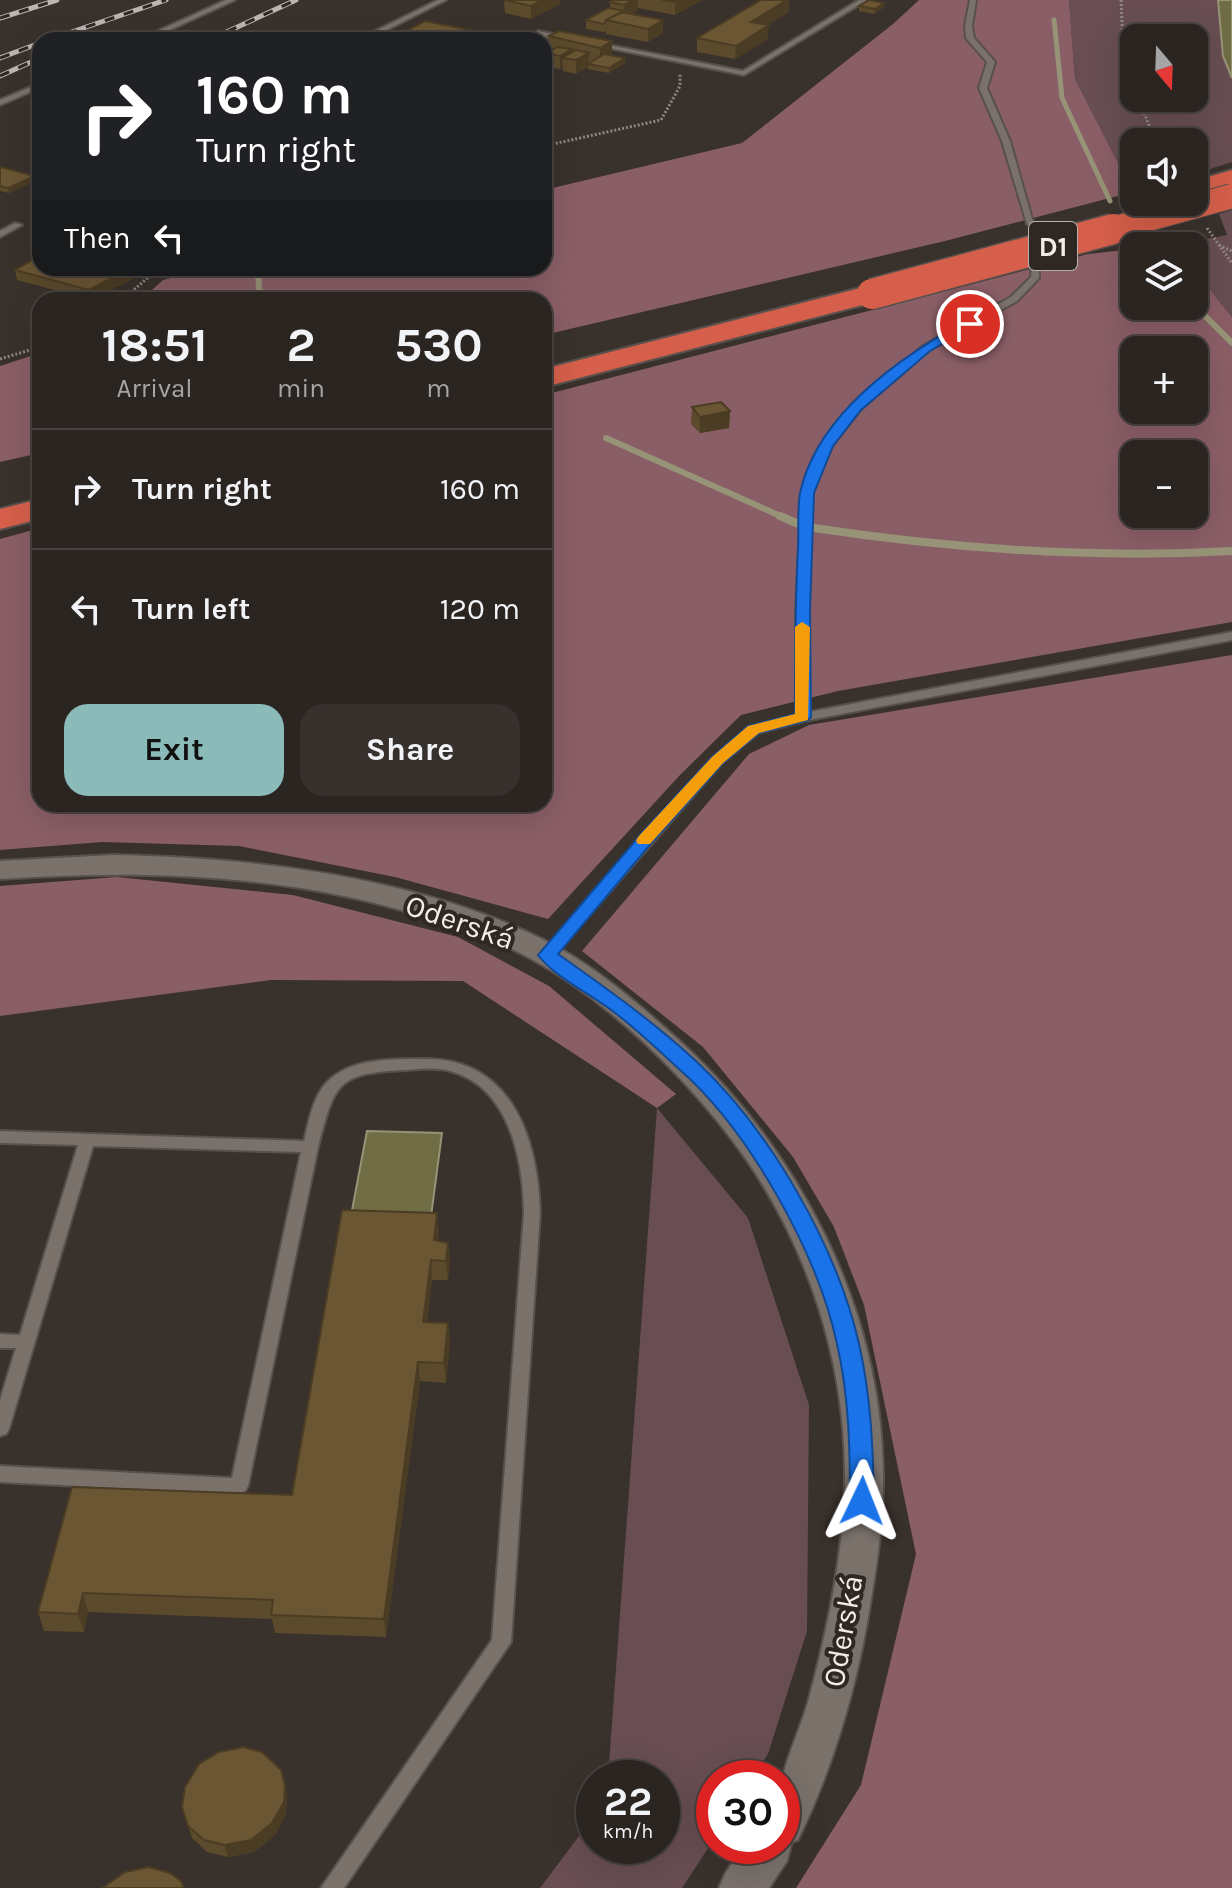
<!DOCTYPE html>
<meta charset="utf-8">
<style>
body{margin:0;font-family:Karla,sans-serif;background:#37312e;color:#f1f3f6;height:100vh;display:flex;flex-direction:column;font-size:30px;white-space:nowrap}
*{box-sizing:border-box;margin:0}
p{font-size:26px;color:#a6a5a5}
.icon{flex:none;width:44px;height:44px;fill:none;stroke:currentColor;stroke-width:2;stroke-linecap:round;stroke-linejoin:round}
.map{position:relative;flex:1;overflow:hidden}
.drawer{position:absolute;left:32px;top:292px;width:520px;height:520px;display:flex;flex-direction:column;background:#2b2521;border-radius:24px;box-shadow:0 8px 32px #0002,0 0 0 2px #47423f}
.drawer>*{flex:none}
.hud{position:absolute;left:32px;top:32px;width:520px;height:244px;border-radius:24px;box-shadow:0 8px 32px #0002,0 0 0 2px #47423f;background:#202124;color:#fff;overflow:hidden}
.needle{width:52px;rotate:161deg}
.controls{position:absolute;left:1120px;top:24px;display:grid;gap:16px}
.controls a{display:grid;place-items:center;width:88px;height:88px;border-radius:16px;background:#2b2521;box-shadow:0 8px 32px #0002,0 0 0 2px #47423f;font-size:40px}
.speed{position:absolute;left:576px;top:1760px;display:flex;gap:16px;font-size:40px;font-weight:700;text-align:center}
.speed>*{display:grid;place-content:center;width:104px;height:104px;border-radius:50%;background:#2b2521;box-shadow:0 8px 32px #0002,0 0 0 2px #47423f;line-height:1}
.speed small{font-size:20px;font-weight:400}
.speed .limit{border:12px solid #d22;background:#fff;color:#111}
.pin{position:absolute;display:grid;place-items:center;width:68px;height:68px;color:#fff;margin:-34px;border:4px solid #fff;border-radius:50%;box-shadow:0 2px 8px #0007}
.me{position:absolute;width:88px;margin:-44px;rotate:2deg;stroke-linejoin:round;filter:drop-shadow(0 0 6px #0008)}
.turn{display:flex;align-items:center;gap:28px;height:168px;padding:0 32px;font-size:36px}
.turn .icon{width:104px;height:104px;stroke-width:2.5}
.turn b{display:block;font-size:56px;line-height:68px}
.then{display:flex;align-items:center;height:76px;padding:0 32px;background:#0003;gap:16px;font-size:30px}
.eta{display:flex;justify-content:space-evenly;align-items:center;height:136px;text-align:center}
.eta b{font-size:48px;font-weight:700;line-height:56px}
.action{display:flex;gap:16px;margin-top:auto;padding:16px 32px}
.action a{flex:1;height:92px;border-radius:24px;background:#8bbbb9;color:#111;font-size:32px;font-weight:700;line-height:92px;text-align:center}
.action a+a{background:#37312e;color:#f1f3f6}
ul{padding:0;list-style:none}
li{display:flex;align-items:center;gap:24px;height:120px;padding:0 32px;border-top:2px solid #47423f}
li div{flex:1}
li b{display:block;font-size:30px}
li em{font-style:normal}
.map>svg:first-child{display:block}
.green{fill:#684e52;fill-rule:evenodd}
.forest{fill:#8a5e66;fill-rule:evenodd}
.water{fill:#706c44;stroke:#979376;stroke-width:2}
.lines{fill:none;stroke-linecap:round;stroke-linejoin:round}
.stream-far2{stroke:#979376;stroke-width:5}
.stream-far1{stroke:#979376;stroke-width:6}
.stream{stroke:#979376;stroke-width:8}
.service-casing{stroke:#57504c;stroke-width:4}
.minor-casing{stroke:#57504c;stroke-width:4}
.motorway-casing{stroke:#57504c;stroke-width:4}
.path{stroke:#8e8783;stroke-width:3;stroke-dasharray:2 2;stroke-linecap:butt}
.service{fill:#7a716b;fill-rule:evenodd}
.minor{fill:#7a716b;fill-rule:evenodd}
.motorway{fill:#d55f4a;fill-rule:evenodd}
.rail-casing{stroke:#bcb5b2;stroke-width:5}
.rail{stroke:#2f2722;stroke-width:3;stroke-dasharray:10;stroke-linecap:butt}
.motorway-bridge-far1-casing{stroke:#57504c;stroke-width:26;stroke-linecap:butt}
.motorway-bridge-casing{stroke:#57504c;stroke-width:33;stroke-linecap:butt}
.motorway-bridge-far1{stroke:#d55f4a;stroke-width:24}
.motorway-bridge{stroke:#d55f4a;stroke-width:30}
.wall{fill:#5c4a2c}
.shaded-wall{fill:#4b3c24}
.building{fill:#6b5633;stroke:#4b3c24;stroke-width:2}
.route{fill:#1a73e8;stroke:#114b97;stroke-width:2}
.slow{fill:#f59e0b}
.labels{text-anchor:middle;stroke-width:8;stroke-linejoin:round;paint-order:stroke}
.shield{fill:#2f2722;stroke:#b8b2ae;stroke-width:2}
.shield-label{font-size:28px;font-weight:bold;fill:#f3edea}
.street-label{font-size:30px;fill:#f3edea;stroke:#2f2722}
</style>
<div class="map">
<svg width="1232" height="1888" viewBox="0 0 1232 1888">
<rect width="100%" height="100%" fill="#39312c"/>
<!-- green -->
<path class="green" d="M 1069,0 L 1218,0 L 1223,56 L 1232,78 L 1232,162 L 1194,174 L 1194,142 L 1134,142 L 1133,192 L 1075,79 ZM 1134,38 L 1194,38 L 1194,98 L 1134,98 Z
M 1232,210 L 1232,317 L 1194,270 L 1194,246 L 1174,245 L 1227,235 L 1219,214 Z
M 657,1108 L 748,1218 L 809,1405 L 807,1631 L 768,1754 L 753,1778 L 714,1778 L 714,1839 L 682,1888 L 540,1888 L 594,1816 L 594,1846 L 662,1846 L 662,1778 L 608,1778 Z"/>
<!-- forest -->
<path class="forest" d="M 919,0 L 1069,0 L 1075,79 L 1133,192 L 945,241 L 544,335 L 544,300 L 141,300 L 163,280 L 211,268 L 544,268 L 544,190 L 742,143 L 893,24 Z
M 1134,249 L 1134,306 L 1194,306 L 1194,270 L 1232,317 L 1232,622 L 838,691 L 741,715 L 680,775 L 548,919 L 395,877 L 239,846 L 102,842 L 0,850 L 0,539 L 40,528 L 40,804 L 544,804 L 544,395 L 1088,254 ZM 1134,350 L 1194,350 L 1194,410 L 1134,410 ZM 1134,454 L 1194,454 L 1194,514 L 1134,514 Z
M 40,353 L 40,453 L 0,462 L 0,366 Z
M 1232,655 L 1232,1888 L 796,1888 L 861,1785 L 916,1554 L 864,1305 L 834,1227 L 793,1157 L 703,1047 L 582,951 L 749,754 L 809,725 Z
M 117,877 L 293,895 L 458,937 L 549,986 L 676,1094 L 657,1108 L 463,981 L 271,980 L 0,1016 L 0,886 Z"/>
<!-- water -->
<path class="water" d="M 1218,0 L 1232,0 L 1232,78 L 1223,56 Z
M 367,1131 L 442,1133 L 430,1224 L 350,1221 Z"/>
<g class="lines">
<!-- stream-far2 -->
<path class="stream-far2" d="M 1054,20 L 1062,98 L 1110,201"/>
<!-- stream-far1 -->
<path class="stream-far1" d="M 1127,237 L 1134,247
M 258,268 L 259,290 L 273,300
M 1194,305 L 1232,343
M 606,438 L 785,518"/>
<!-- stream -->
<path class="stream" d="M 780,516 L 801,525
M 814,528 C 953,549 1091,559 1232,551"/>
<defs>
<path id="service" d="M 226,0 L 235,0 L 148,40 L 138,40 Z
M 438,0 L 446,0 L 367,40 L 357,40 Z
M 859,0 L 867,0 L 744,75 L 589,44 L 593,42 L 743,71 Z
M 970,0 L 976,0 L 972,26 L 974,38 L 995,62 L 987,88 L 1010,141 L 1034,226 L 1027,224 L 1002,141 L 979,88 L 987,62 L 966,38 L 965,26 Z
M 538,31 L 569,37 L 573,39 L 569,41 L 535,35 Z
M 40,83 L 40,88 L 0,105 L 0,100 Z
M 15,223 L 22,225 L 0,237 L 0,231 Z
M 1032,260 L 1039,262 L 1039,278 L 1017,301 L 929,350 L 861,409 L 832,446 L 812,493 L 808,611 L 809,712 L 1232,632 L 1232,640 L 804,721 L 758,733 L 722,763 L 552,958 L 542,958 L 540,955 L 542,952 L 714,757 L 750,727 L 797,715 L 796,611 L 802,493 L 822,445 L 853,405 L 923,346 L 1011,297 L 1031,277 Z
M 429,1059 C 514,1061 538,1142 540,1213 L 511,1642 L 344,1888 L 321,1888 L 492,1640 L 524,1213 C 523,1160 510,1087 450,1071 C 436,1067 420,1069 407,1070 C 336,1073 335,1083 318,1147 L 248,1486 L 245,1491 L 239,1494 L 0,1482 L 0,1466 L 232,1478 L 301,1152 L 93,1146 L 9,1429 L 6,1434 L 0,1436 L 0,1400 L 16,1348 L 0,1348 L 0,1334 L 20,1335 L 78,1145 L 0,1143 L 0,1131 L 304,1141 C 308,1125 311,1107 319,1093 C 340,1056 393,1059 429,1059 Z"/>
<path id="minor" d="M 112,855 C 251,857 414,877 540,938 C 594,964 640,1005 684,1045 C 801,1154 881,1310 883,1472 C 884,1515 878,1557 871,1599 C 858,1683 835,1763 798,1840 L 792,1842 L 787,1861 L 769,1888 L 719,1888 L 726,1872 L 744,1846 L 782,1846 C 782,1824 778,1797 783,1776 C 789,1751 801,1727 808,1702 C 828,1629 845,1548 845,1471 C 844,1359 808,1248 744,1156 C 689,1079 605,996 520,953 C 495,940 467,932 440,922 C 297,874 149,869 0,879 L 0,861 Z"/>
<path id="motorway" d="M 1232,170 L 1232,186 L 1194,197 L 1194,181 Z
M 872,285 L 882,288 L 886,294 L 882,300 L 544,387 L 544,369 Z
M 40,499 L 40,519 L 0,529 L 0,509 Z"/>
</defs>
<!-- service casing -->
<use href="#service" class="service-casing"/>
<!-- minor casing -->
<use href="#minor" class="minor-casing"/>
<!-- motorway casing -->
<use href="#motorway" class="motorway-casing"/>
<!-- path -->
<path class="path" d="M 1121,0 L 1123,45 L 1134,89
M 1138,98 L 1156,142
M 544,146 L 661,120 L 680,86 L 680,74
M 1207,228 L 1232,263
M 1219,245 L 1232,251
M 122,300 L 159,268
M 0,359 L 40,347"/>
<!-- service -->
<use href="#service" class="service"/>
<!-- minor -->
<use href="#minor" class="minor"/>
<!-- motorway -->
<use href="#motorway" class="motorway"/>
<defs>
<path id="rail" d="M 0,18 L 57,0
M 48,40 L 166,0
M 209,40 L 296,0
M 0,58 L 40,43
M 0,76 L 40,58"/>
</defs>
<!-- rail casing -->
<use href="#rail" class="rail-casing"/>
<!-- rail -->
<use href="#rail" class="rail"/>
<defs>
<path id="motorway-bridge-far1" d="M 1105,231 L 1232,196"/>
<path id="motorway-bridge" d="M 872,294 L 1113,229"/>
</defs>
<!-- motorway-bridge-far1 casing -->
<use href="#motorway-bridge-far1" class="motorway-bridge-far1-casing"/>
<!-- motorway-bridge casing -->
<use href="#motorway-bridge" class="motorway-bridge-casing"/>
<!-- motorway-bridge-far1 -->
<use href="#motorway-bridge-far1" class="motorway-bridge-far1"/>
<!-- motorway-bridge -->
<use href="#motorway-bridge" class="motorway-bridge"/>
</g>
<!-- wall -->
<path class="wall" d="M 504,0 L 560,0 L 560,4 L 531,19 L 505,13 Z
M 614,0 L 702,0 L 675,15 L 638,8 L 638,10 L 631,14 L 663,20 L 663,33 L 648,42 L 606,34 L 606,31 L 603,32 L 586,29 L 586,20 L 610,8 L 610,2 Z
M 884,3 L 884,7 L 874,14 L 859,11 L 859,6 Z
M 789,12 L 767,25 L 768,39 L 735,59 L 697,52 L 697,38 Z
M 470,30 L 470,39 L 468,40 L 388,40 L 404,36 L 404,32 Z
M 559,31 L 612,54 L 610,56 L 625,58 L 625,63 L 609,73 L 588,69 L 588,67 L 576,74 L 563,71 L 563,68 L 560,69 L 546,66 L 546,53 L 551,50 L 549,50 L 549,36 Z
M 0,167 L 35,176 L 35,181 L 9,193 L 0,191 Z
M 40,268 L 153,268 L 92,300 L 17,280 L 15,270 Z
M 692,407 L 730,411 L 729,428 L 700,433 L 691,424 Z
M 439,1233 L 438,1241 L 448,1243 L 450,1262 L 448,1280 L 432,1280 L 427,1322 L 448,1323 L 450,1342 L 446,1383 L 420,1381 L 386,1637 L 275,1633 L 272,1619 L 88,1612 L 84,1632 L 44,1631 L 38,1612 L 292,1495 Z
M 285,1785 L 287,1797 L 286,1814 L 275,1835 L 254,1852 L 228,1857 L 207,1852 L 192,1838 L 182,1807 Z"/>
<!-- shaded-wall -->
<path class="shaded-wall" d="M 542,0 L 560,0 L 560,4 L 531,19 L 531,6 Z
M 633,0 L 638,0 L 638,10 L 625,17 L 624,5 Z
M 679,0 L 702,0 L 675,15 L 675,2 Z
M 787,0 L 789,0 L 789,12 L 751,35 L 751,22 Z
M 884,3 L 884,7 L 874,14 L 875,9 Z
M 663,20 L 663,33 L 648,42 L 648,29 Z
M 769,25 L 768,39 L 735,59 L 736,46 Z
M 470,30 L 470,39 L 468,40 L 451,40 Z
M 612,41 L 612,54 L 600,62 L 600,48 Z
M 572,49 L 572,59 L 562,58 L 563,68 L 560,69 L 560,56 Z
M 589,53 L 588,67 L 576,74 L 576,60 Z
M 625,58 L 625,63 L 609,73 L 609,68 Z
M 35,176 L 35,181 L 9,193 L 8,188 Z
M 131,268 L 153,268 L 91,300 L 89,290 Z
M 730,411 L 729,428 L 700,433 L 700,417 Z
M 437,1213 L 439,1233 L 435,1259 L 434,1240 Z
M 448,1243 L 450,1262 L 448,1280 L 446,1261 Z
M 431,1260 L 432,1280 L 425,1341 L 423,1322 Z
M 448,1323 L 450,1342 L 446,1383 L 444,1363 Z
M 418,1362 L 420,1381 L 386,1637 L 384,1619 Z
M 83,1593 L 88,1612 L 84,1632 L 78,1614 Z
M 285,1785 L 287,1797 L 286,1814 L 275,1835 L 254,1852 L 228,1857 L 225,1845 Z"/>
<!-- building -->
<path class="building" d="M 504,0 L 542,0 L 531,6 Z
M 614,0 L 633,0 L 624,5 L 610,2 Z
M 662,0 L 679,0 L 675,2 Z
M 761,0 L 787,0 L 751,22 L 769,25 L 736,46 L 697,38 Z
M 869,0 L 884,3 L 875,9 L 859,6 Z
M 608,8 L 625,11 L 606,20 L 606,22 L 603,24 L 586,20 Z
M 621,12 L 663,20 L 648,29 L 606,20 Z
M 425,21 L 470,30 L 451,40 L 404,32 Z
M 559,31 L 612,41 L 600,48 L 549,36 Z
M 482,33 L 502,37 L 496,40 L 468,40 Z
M 398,35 L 424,40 L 388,40 Z
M 557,47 L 572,49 L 560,56 L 546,53 Z
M 576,50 L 589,53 L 576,60 L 562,58 Z
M 604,54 L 625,58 L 609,68 L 588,64 Z
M 0,167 L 35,176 L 8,188 L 0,186 Z
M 40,256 L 40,268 L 131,268 L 89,290 L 15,270 Z
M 721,402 L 730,411 L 700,417 L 692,407 Z
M 342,1210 L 437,1213 L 434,1240 L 448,1243 L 446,1261 L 431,1260 L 423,1322 L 448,1323 L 444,1363 L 418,1362 L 384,1619 L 271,1615 L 273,1600 L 83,1593 L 78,1614 L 38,1612 L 72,1487 L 292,1495 Z
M 243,1747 L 262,1752 L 281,1770 L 285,1785 L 284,1802 L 272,1823 L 251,1840 L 225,1845 L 204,1840 L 188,1826 L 182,1807 L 185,1787 L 199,1764 L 219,1752 Z
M 149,1867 L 170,1873 L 181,1881 L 184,1888 L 102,1888 L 125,1872 Z"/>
<!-- route -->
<path class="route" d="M 966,321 L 976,324 L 930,351 L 861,410 L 833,446 L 814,493 L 810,611 L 811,717 L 808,720 L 759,733 L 723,763 L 654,840 L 558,954 C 606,988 654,1022 697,1062 C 770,1130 837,1247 859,1344 C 871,1396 873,1448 874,1501 L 870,1508 L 862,1511 L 854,1508 L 850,1501 C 850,1448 849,1396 837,1344 C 818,1254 749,1130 679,1069 C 658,1050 638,1030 615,1013 C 594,996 553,976 538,955 L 642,833 L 712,757 L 748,726 L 795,714 C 795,659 795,604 798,548 C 799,531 797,510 800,493 C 817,415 900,357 966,321 Z"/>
<!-- slow -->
<path class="slow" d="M 802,622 L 810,627 L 808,720 L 759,733 L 723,763 L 650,844 L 638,844 L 636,841 L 638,837 L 712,757 L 748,726 L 795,714 L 795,627 Z"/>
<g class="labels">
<!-- shield labels -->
<rect class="shield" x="1029" y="222" width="48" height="48" rx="6"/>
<g class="shield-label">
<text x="1053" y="256">D1</text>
</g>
<!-- street labels -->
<g class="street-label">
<text transform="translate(460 922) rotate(19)" y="10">Oderská</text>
<text transform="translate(843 1631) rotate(-80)" y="10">Oderská</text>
</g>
</g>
</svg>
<div class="controls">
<a><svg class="needle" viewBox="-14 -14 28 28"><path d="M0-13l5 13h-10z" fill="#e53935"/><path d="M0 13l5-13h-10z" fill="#a6a5a5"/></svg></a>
<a><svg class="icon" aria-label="sound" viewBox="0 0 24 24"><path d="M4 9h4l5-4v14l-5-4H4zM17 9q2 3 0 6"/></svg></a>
<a><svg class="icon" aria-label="layers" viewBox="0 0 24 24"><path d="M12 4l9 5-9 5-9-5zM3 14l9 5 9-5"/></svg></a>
<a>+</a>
<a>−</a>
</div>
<div class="speed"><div>22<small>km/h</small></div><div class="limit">30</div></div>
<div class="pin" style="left:970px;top:324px;background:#d93025"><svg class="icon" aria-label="arrive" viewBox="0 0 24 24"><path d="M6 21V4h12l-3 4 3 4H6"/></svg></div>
<svg class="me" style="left:862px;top:1501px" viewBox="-20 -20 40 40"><path d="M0-17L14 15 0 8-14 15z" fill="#1a73e8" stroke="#fff" stroke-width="4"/></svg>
<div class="hud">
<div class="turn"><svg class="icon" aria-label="right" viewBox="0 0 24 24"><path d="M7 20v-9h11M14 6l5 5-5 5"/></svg><div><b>160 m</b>Turn right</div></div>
<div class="then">Then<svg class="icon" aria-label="left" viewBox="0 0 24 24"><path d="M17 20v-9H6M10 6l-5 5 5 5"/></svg></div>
</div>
<section class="drawer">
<div class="eta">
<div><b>18:51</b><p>Arrival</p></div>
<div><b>2</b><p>min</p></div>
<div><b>530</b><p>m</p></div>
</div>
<ul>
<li><svg class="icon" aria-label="right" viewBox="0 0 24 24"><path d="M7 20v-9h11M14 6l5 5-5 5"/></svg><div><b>Turn right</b></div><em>160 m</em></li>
<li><svg class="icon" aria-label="left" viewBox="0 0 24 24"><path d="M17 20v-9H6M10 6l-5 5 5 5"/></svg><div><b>Turn left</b></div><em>120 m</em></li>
</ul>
<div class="action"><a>Exit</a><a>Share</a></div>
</section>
</div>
